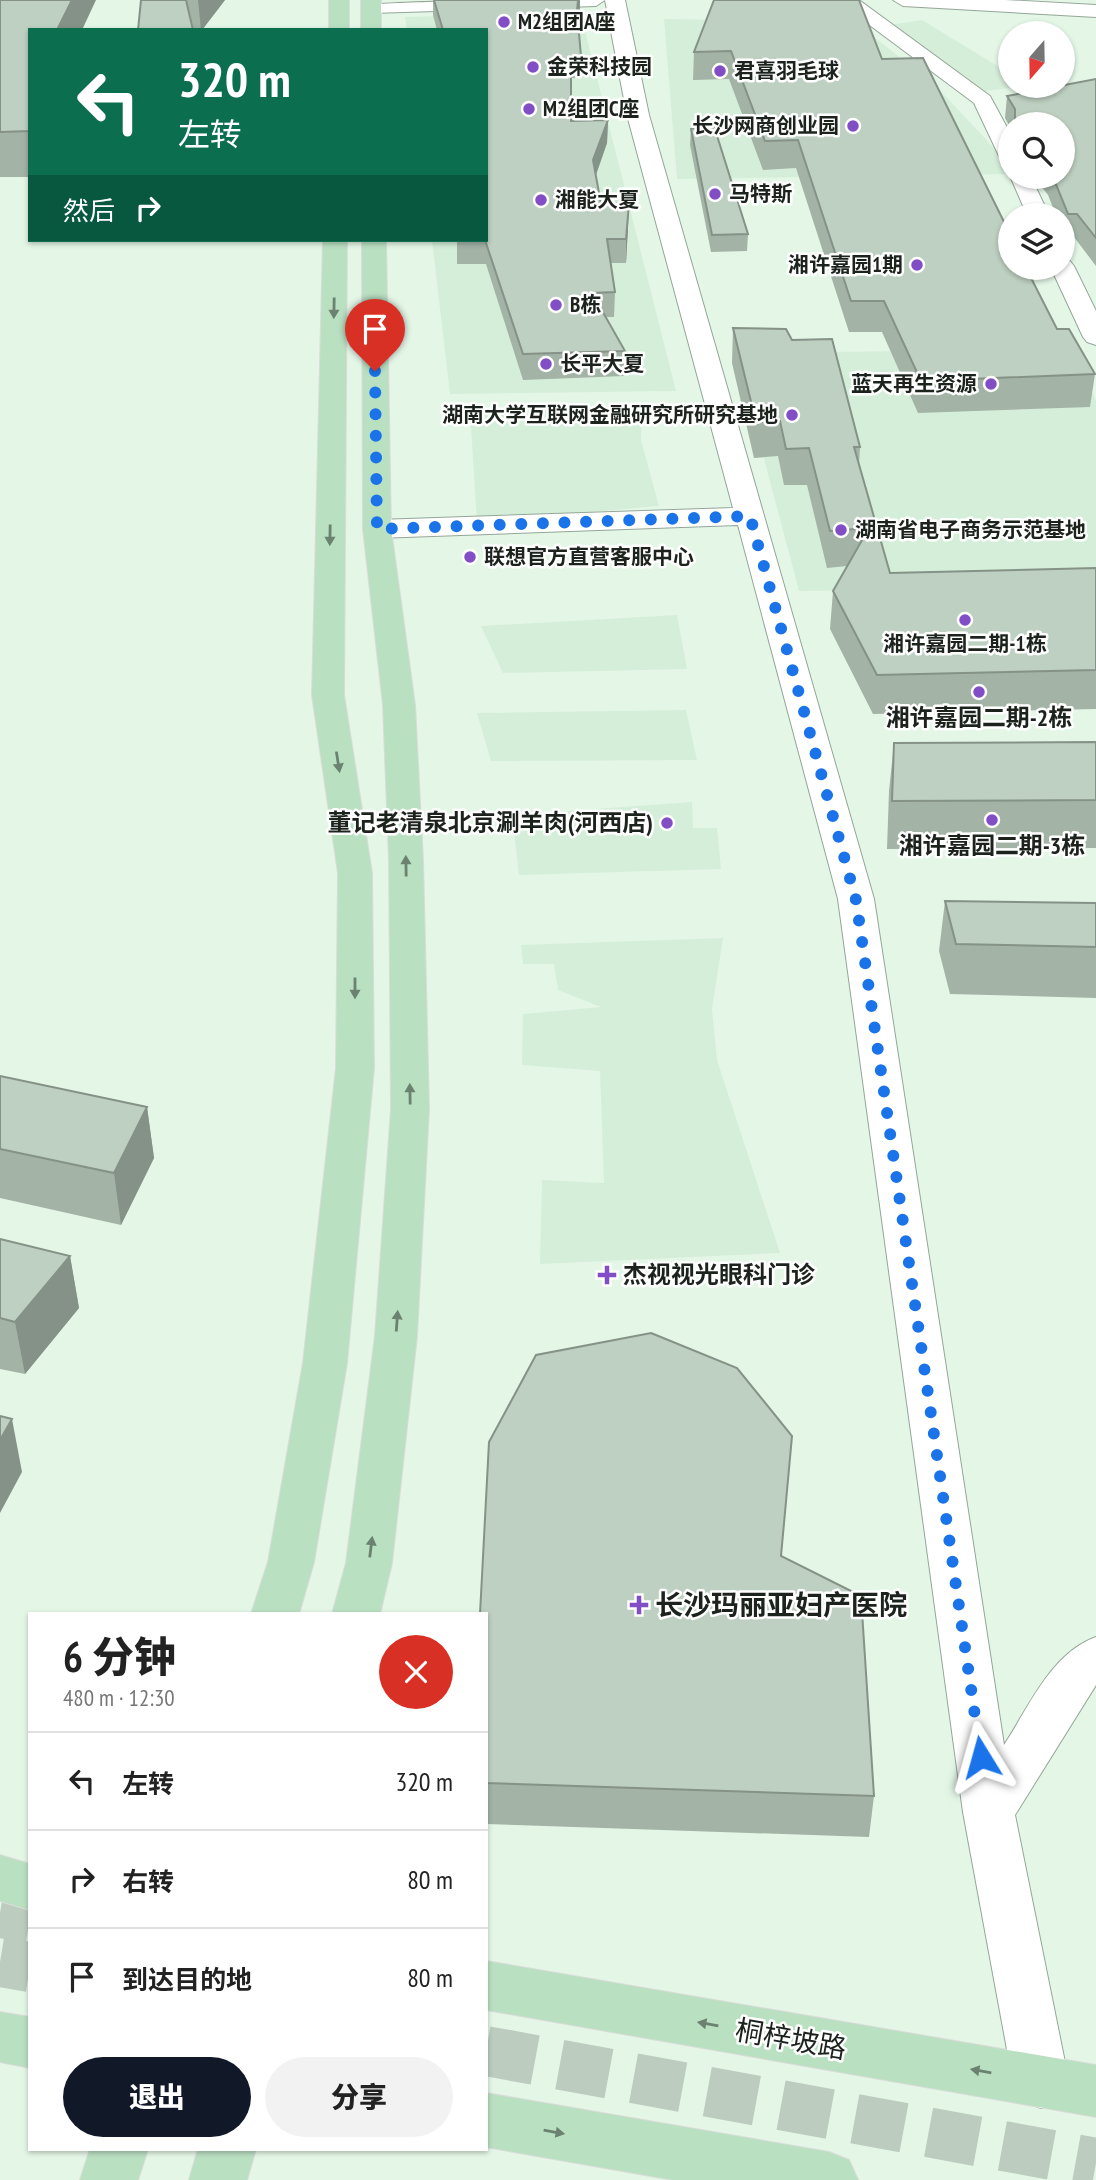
<!DOCTYPE html>
<html lang="zh">
<meta charset="utf-8">
<style>
body{margin:0;font-family:"PT Sans Narrow","Noto Sans SC",sans-serif;background:#f2f2f2;color:#222;height:100vh;display:flex;flex-direction:column;font-size:26px;white-space:nowrap}
*{box-sizing:border-box;margin:0}
p{font-size:23px;color:#767676}
.icon{flex:none;width:38px;height:38px;fill:none;stroke:currentColor;stroke-width:2;stroke-linecap:round;stroke-linejoin:round}
.map{position:relative;flex:1;overflow:hidden}
.details{position:absolute;left:28px;top:1612px;width:460px;height:539px;display:flex;flex-direction:column;background:#fff;border-radius:0px;box-shadow:0 2px 5px #0004}
.details>*{flex:none}
.banner{position:absolute;left:28px;top:28px;width:460px;height:214px;border-radius:0px;box-shadow:0 2px 5px #0004;background:#0b6e4f;color:#fff;overflow:hidden}
.needle{width:46px;rotate:200deg}
.tools{position:absolute;left:998px;top:21px;display:grid;gap:14px}
.tools a{display:grid;place-items:center;width:77px;height:77px;border-radius:50%;background:#fff;box-shadow:0 2px 5px #0004;font-size:35px}
.pin{position:absolute;display:grid;place-items:center;width:60px;height:60px;color:#fff;margin:-72px -30px;border-radius:50% 50% 50% 0;rotate:-45deg;box-shadow:0 0 7px #0007}
.pin .icon{rotate:45deg}
.me{position:absolute;width:77px;margin:-38px;rotate:352deg;stroke-linejoin:round;filter:drop-shadow(0 0 5px #0008)}
.turn{display:flex;align-items:center;gap:24px;height:147px;padding:0 35px;font-size:32px}
.turn .icon{width:91px;height:91px;stroke-width:2.5}
.turn b{display:block;font-size:49px;line-height:60px}
.then{display:flex;align-items:center;height:66px;padding:0 35px;background:#0003;gap:14px;font-size:26px}
.round{display:grid;place-items:center;flex:none;width:74px;height:74px;border-radius:37px;background:#f2f2f2}
.overview{display:flex;align-items:center;justify-content:space-between;height:119px;padding:0 35px}
h1{font-size:42px;font-weight:800;line-height:52px}
.action{display:flex;gap:14px;margin-top:auto;padding:14px 35px}
.action a{flex:1;height:80px;border-radius:42px;background:#111827;color:#fff;font-size:28px;font-weight:800;line-height:80px;text-align:center}
.action a+a{background:#f2f2f2;color:#222}
ul{padding:0;list-style:none}
li{display:flex;align-items:center;gap:21px;height:98px;padding:0 35px;border-top:2px solid #e0e0e0}
li div{flex:1}
li b{display:block;font-size:26px}
li em{font-style:normal}
.map>svg:first-child{display:block}
.built{fill:#d5eed9}
.lines{fill:none;stroke-linecap:round;stroke-linejoin:round}
.major-tunnel{stroke:#bccdbf;stroke-width:50;stroke-dasharray:50 25;stroke-linecap:butt}
.minor-casing{stroke:#94a697;stroke-width:2}
.major-casing{stroke:#dbdcdb;stroke-width:2}
.minor{fill:#fff;fill-rule:evenodd}
.major{fill:#bae0c2;fill-rule:evenodd}
.wall{fill:#a3b3a6}
.shaded-wall{fill:#859287}
.building{fill:#bed0c1;stroke:#859287;stroke-width:2}
.oneway{fill:#6b8270}
.route{stroke:#1a73e8;stroke-width:12;stroke-dasharray:0 21.6}
.poi-dot{fill:#824ec6;stroke:#fefefe;stroke-width:2.5}
.labels{text-anchor:middle;stroke-width:5;stroke-linejoin:round;paint-order:stroke}
.far-poi-label{font-size:21px;font-weight:bold;fill:#1c231d;stroke:#fefefe;text-anchor:start}
.poi-label{font-size:24px;font-weight:bold;fill:#1c231d;stroke:#fefefe}
.near-poi-label{font-size:28px;font-weight:bold;fill:#1c231d;stroke:#fefefe;text-anchor:start}
.near-street-label{font-size:28px;fill:#1c231d;stroke:#fefefe}
</style>
<div class="map">
<svg width="1096" height="2180" viewBox="0 0 1096 2180">
<rect width="100%" height="100%" fill="#e4f7e7"/>
<!-- built -->
<path class="built" d="M 580,11 L 676,391 L 450,394 L 432,240 L 486,240 L 486,30 L 407,30 L 405,17 Z
M 664,19 L 855,22 L 935,85 L 1010,165 L 1010,174 L 677,179 Z
M 922,20 L 1004,70 L 1010,88 L 978,92 L 890,25 Z
M 1075,349 L 1096,401 L 1096,587 L 799,591 L 736,353 Z
M 642,405 L 641,440 L 659,506 L 477,522 L 470,411 Z
M 677,615 L 687,669 L 503,673 L 481,626 Z
M 686,710 L 697,760 L 491,761 L 477,713 Z
M 692,802 L 693,828 L 717,828 L 721,869 L 519,875 L 512,815 Z
M 723,938 L 712,1009 L 717,1060 L 780,1253 L 540,1264 L 542,1180 L 604,1183 L 600,1071 L 522,1065 L 523,1014 L 601,1007 L 558,990 L 554,964 L 523,964 L 521,945 Z"/>
<g class="lines">
<!-- major-tunnel -->
<path class="major-tunnel" d="M 0,1913 L 30,1918
M 0,1962 L 30,1967
M 486,2051 L 1096,2163"/>
<defs>
<path id="minor" d="M 605,0 L 596,6 L 371,13 L 361,7 C 370,0 593,0 625,0 L 649,115 L 874,899 L 1004,1745 C 1029,1707 1051,1653 1096,1637 L 1096,1685 L 1015,1815 L 1069,2082 L 1061,2100 L 1041,2108 L 1021,2100 L 1013,2082 L 963,1812 L 838,899 L 738,525 L 377,538 L 367,535 L 363,529 L 367,523 L 377,520 L 733,508 L 627,115 Z
M 836,0 L 859,0 L 990,96 L 1010,133 L 1010,163 L 999,156 L 974,103 Z
M 893,0 L 1005,0 L 1096,5 L 1096,17 L 903,6 Z
M 1010,176 L 1031,177 L 1049,215 L 1027,215 Z
M 1062,259 L 1070,261 L 1074,266 L 1096,311 L 1096,345 L 1087,342 L 1083,337 L 1051,268 L 1062,268 Z"/>
<path id="major" d="M 329,0 L 349,0 L 349,30 L 329,30 Z
M 361,0 L 381,0 L 381,30 L 361,30 Z
M 323,240 L 347,240 L 344,695 L 372,873 L 374,1068 L 347,1363 L 314,1562 L 299,1614 L 251,1614 L 268,1562 L 303,1363 L 336,1068 L 338,873 L 312,695 Z
M 362,240 L 386,240 L 391,529 L 415,705 L 423,860 L 429,1109 L 417,1336 L 392,1563 L 380,1614 L 332,1614 L 346,1563 L 375,1336 L 391,1109 L 389,860 L 383,705 L 363,529 Z
M 0,1855 L 30,1864 L 30,1910 L 0,1901 Z
M 486,1961 L 1096,2065 L 1096,2117 L 486,2010 Z
M 0,2012 L 30,2017 L 30,2068 L 0,2062 Z
M 486,2093 L 829,2152 L 849,2160 L 858,2180 L 673,2180 L 486,2147 Z
M 90,2149 L 148,2149 L 138,2180 L 80,2180 Z
M 198,2149 L 256,2149 L 247,2180 L 189,2180 Z"/>
</defs>
<!-- minor casing -->
<use href="#minor" class="minor-casing"/>
<!-- major casing -->
<use href="#major" class="major-casing"/>
<!-- minor -->
<use href="#minor" class="minor"/>
<!-- major -->
<use href="#major" class="major"/>
</g>
<!-- wall -->
<path class="wall" d="M 0,0 L 30,30 L 30,177 L 0,177 Z
M 141,0 L 225,0 L 202,30 L 138,30 Z
M 433,0 L 580,0 L 578,23 L 581,56 L 581,78 L 571,78 L 571,121 L 608,120 L 607,143 L 596,175 L 601,204 L 628,227 L 626,263 L 610,263 L 615,292 L 614,317 L 606,317 L 625,351 L 624,376 L 523,380 L 486,264 L 457,264 L 457,240 L 486,30 L 437,30 L 433,15 Z
M 714,0 L 882,59 L 1057,329 L 1095,374 L 1090,407 L 918,413 L 882,332 L 849,332 L 796,168 L 763,170 L 729,79 L 693,80 L 694,52 Z
M 1096,79 L 1096,266 L 1074,237 L 1065,237 L 1062,231 L 1062,215 L 1056,215 L 1048,195 L 1034,177 L 1062,177 L 1062,124 L 1010,124 L 1010,127 L 1005,118 L 1007,96 Z
M 691,129 L 748,234 L 747,251 L 711,252 L 690,145 Z
M 733,328 L 860,447 L 859,465 L 890,573 L 1096,568 L 1096,709 L 873,714 L 830,629 L 833,591 L 847,566 L 827,568 L 807,485 L 784,485 L 778,456 L 754,458 L 732,363 Z
M 1096,742 L 1096,848 L 887,849 L 889,791 L 894,743 Z
M 945,901 L 1096,903 L 1096,998 L 950,994 L 939,951 Z
M 0,1076 L 147,1107 L 154,1158 L 121,1225 L 0,1198 Z
M 0,1239 L 70,1256 L 79,1308 L 25,1374 L 0,1369 Z
M 781,1556 L 874,1796 L 869,1837 L 486,1824 L 486,1614 Z"/>
<!-- shaded-wall -->
<path class="shaded-wall" d="M 72,0 L 96,0 L 82,30 L 57,30 Z
M 198,0 L 225,0 L 202,30 L 201,30 Z
M 578,0 L 580,0 L 580,11 L 577,32 L 577,11 Z
M 608,120 L 607,143 L 593,183 L 593,160 Z
M 629,203 L 628,227 L 626,263 L 626,239 Z
M 147,1107 L 154,1158 L 121,1225 L 114,1173 Z
M 70,1256 L 79,1308 L 25,1374 L 15,1322 Z
M 12,1419 L 22,1472 L 0,1513 L 0,1440 Z"/>
<!-- building -->
<path class="building" d="M 0,0 L 72,0 L 57,30 L 30,30 L 30,131 L 0,132 Z
M 141,0 L 186,0 L 193,30 L 138,30 Z
M 434,0 L 578,0 L 577,11 L 581,56 L 571,56 L 571,121 L 608,120 L 593,160 L 601,204 L 629,203 L 626,239 L 607,239 L 615,292 L 592,293 L 625,351 L 523,354 L 485,240 L 486,240 L 486,30 L 443,30 Z
M 714,0 L 859,0 L 882,59 L 923,58 L 1010,234 L 1010,268 L 1026,268 L 1057,329 L 1069,329 L 1095,374 L 921,381 L 884,301 L 851,301 L 798,140 L 765,141 L 731,51 L 694,52 Z
M 1096,79 L 1096,238 L 1077,214 L 1068,214 L 1053,177 L 1062,177 L 1062,124 L 1015,124 L 1015,109 L 1007,96 Z
M 713,123 L 748,234 L 712,235 L 691,129 Z
M 733,328 L 786,329 L 792,340 L 832,339 L 860,447 L 854,447 L 890,573 L 1096,568 L 1096,670 L 877,675 L 833,591 L 869,528 L 830,531 L 809,448 L 786,449 L 780,421 L 756,422 Z
M 1096,742 L 1096,800 L 892,801 L 894,743 Z
M 945,901 L 1096,903 L 1096,947 L 956,944 Z
M 0,1076 L 147,1107 L 114,1173 L 0,1149 Z
M 0,1239 L 70,1256 L 15,1322 L 0,1318 Z
M 651,1333 L 737,1368 L 792,1436 L 781,1556 L 861,1596 L 874,1796 L 486,1783 L 486,1614 L 480,1614 L 489,1442 L 536,1355 Z
M 0,1416 L 12,1419 L 0,1440 Z"/>
<!-- one-way arrows -->
<defs><path id="oneway-solid" d="M-6-.8H1V-3.2L6.5 0L1 3.2V.8H-6Z" transform="scale(1.75)"/></defs>
<g class="oneway">
<use href="#oneway-solid" transform="translate(334 308) rotate(91)"/>
<use href="#oneway-solid" transform="translate(330 535) rotate(91)"/>
<use href="#oneway-solid" transform="translate(338 762) rotate(81)"/>
<use href="#oneway-solid" transform="translate(406 866) rotate(-91)"/>
<use href="#oneway-solid" transform="translate(355 988) rotate(90)"/>
<use href="#oneway-solid" transform="translate(410 1094) rotate(-91)"/>
<use href="#oneway-solid" transform="translate(397 1321) rotate(-86)"/>
<use href="#oneway-solid" transform="translate(371 1547) rotate(-83)"/>
<use href="#oneway-solid" transform="translate(708 2024) rotate(-170)"/>
<use href="#oneway-solid" transform="translate(981 2071) rotate(-170)"/>
<use href="#oneway-solid" transform="translate(554 2132) rotate(10)"/>
</g>
<g class="lines">
<!-- route -->
<path class="route" d="M 375,371 L 377,529 L 750,516 L 856,900 L 981,1757"/>
</g>
<!-- markers -->
<g class="poi-dot">
<circle cx="504" cy="22" r="7"/>
<circle cx="533" cy="67" r="7"/>
<circle cx="720" cy="71" r="7"/>
<circle cx="529" cy="109" r="7"/>
<circle cx="853" cy="126" r="7"/>
<circle cx="715" cy="194" r="7"/>
<circle cx="541" cy="200" r="7"/>
<circle cx="917" cy="265" r="7"/>
<circle cx="556" cy="305" r="7"/>
<circle cx="546" cy="364" r="7"/>
<circle cx="991" cy="384" r="7"/>
<circle cx="792" cy="415" r="7"/>
<circle cx="841" cy="530" r="7"/>
<circle cx="470" cy="557" r="7"/>
<circle cx="965" cy="620" r="7"/>
<circle cx="979" cy="692" r="7"/>
<circle cx="992" cy="820" r="7"/>
<circle cx="667" cy="823" r="7"/>
<path d="M603.5 1264.5h7v7h7v7h-7v7h-7v-7h-7v-7h7z"/>
<path d="M635.5 1594.5h7v7h7v7h-7v7h-7v-7h-7v-7h7z"/>
</g>
<g class="labels">
<!-- far-poi labels -->
<g class="far-poi-label">
<text x="518" y="29">M2组团A座</text>
<text x="547" y="74">金荣科技园</text>
<text x="734" y="78">君喜羽毛球</text>
<text x="543" y="116">M2组团C座</text>
<text x="839" y="133" text-anchor="end">长沙网商创业园</text>
<text x="729" y="201">马特斯</text>
<text x="555" y="207">湘能大夏</text>
<text x="903" y="272" text-anchor="end">湘许嘉园1期</text>
<text x="570" y="312">B栋</text>
<text x="560" y="371">长平大夏</text>
<text x="977" y="391" text-anchor="end">蓝天再生资源</text>
<text x="778" y="422" text-anchor="end">湖南大学互联网金融研究所研究基地</text>
<text x="855" y="537">湖南省电子商务示范基地</text>
<text x="484" y="564">联想官方直营客服中心</text>
<text x="965" y="651" text-anchor="middle">湘许嘉园二期-1栋</text>
</g>
<!-- poi labels -->
<g class="poi-label">
<text x="979" y="726">湘许嘉园二期-2栋</text>
<text x="653" y="831" text-anchor="end">董记老清泉北京涮羊肉(河西店)</text>
<text x="992" y="854">湘许嘉园二期-3栋</text>
<text x="623" y="1283" text-anchor="start">杰视视光眼科门诊</text>
</g>
<!-- near-poi labels -->
<g class="near-poi-label">
<text x="655" y="1615">长沙玛丽亚妇产医院</text>
</g>
<!-- near-street labels -->
<g class="near-street-label">
<text transform="translate(791 2039) rotate(10)" y="10">桐梓坡路</text>
</g>
</g>
</svg>
<div class="tools">
<a><svg class="needle" viewBox="-14 -14 28 28"><path d="M0-13l5 13h-10z" fill="#e53935"/><path d="M0 13l5-13h-10z" fill="#767676"/></svg></a>
<a><svg class="icon" aria-label="search" viewBox="0 0 24 24"><circle cx="10" cy="10" r="6"/><path d="M15 15l6 6"/></svg></a>
<a><svg class="icon" aria-label="layers" viewBox="0 0 24 24"><path d="M12 4l9 5-9 5-9-5zM3 14l9 5 9-5"/></svg></a>
</div>
<div class="pin" style="left:375px;top:371px;background:#d93025"><svg class="icon" aria-label="arrive" viewBox="0 0 24 24"><path d="M6 21V4h12l-3 4 3 4H6"/></svg></div>
<svg class="me" style="left:981px;top:1757px" viewBox="-20 -20 40 40"><path d="M0-17L14 15 0 8-14 15z" fill="#1a73e8" stroke="#fff" stroke-width="4"/></svg>
<div class="banner">
<div class="turn"><svg class="icon" aria-label="left" viewBox="0 0 24 24"><path d="M17 20v-9H6M10 6l-5 5 5 5"/></svg><div><b>320 m</b>左转</div></div>
<div class="then">然后<svg class="icon" aria-label="right" viewBox="0 0 24 24"><path d="M7 20v-9h11M14 6l5 5-5 5"/></svg></div>
</div>
<section class="details">
<div class="overview"><div><h1>6 分钟</h1><p>480 m · 12:30</p></div><a class="round" style="background:#d93025;color:#fff"><svg class="icon" aria-label="close" viewBox="0 0 24 24"><path d="M6 6l12 12M18 6L6 18"/></svg></a></div>
<ul>
<li><svg class="icon" aria-label="left" viewBox="0 0 24 24"><path d="M17 20v-9H6M10 6l-5 5 5 5"/></svg><div><b>左转</b></div><em>320 m</em></li>
<li><svg class="icon" aria-label="right" viewBox="0 0 24 24"><path d="M7 20v-9h11M14 6l5 5-5 5"/></svg><div><b>右转</b></div><em>80 m</em></li>
<li><svg class="icon" aria-label="arrive" viewBox="0 0 24 24"><path d="M6 21V4h12l-3 4 3 4H6"/></svg><div><b>到达目的地</b></div><em>80 m</em></li>
</ul>
<div class="action"><a>退出</a><a>分享</a></div>
</section>
</div>
